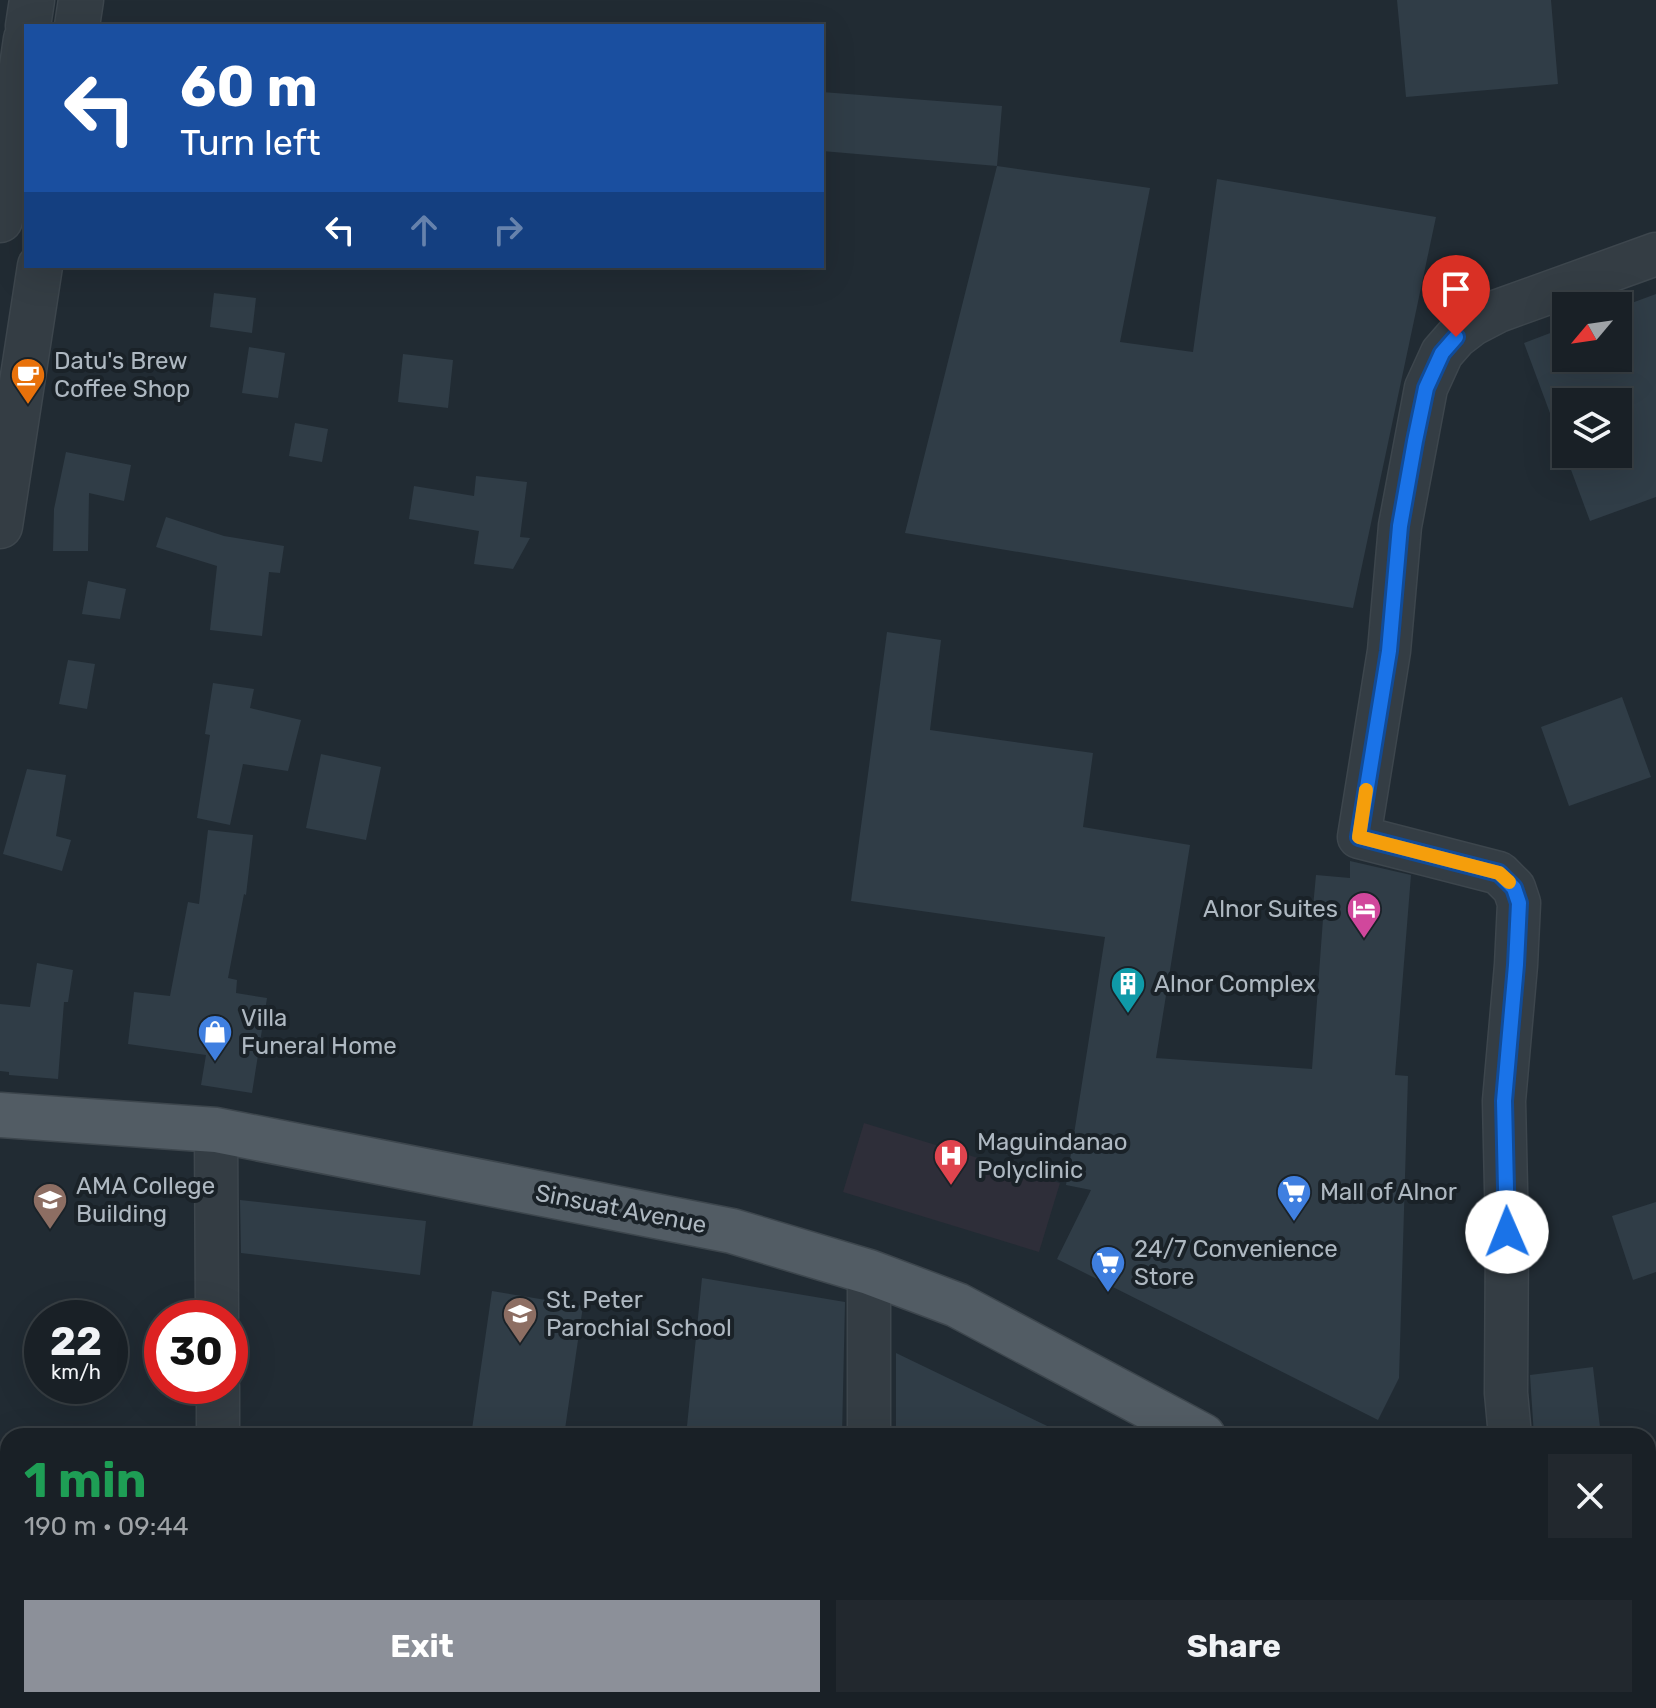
<!DOCTYPE html>
<meta charset="utf-8">
<style>
body{margin:0;font-family:Rubik,sans-serif;background:#22282e;color:#f1f3f6;height:100vh;display:flex;flex-direction:column;font-size:30px;white-space:nowrap}
*{box-sizing:border-box;margin:0}
p{font-size:26px;color:#9fa3a7}
.icon{flex:none;width:44px;height:44px;fill:none;stroke:currentColor;stroke-width:2;stroke-linecap:round;stroke-linejoin:round}
.map{position:relative;flex:1;overflow:hidden}
.side{position:absolute;left:0px;top:1428px;width:1656px;height:280px;display:flex;flex-direction:column;background:#192026;border-radius:24px 24px 0 0;box-shadow:0 8px 32px #0002,0 0 0 2px #373e43}
.side>*{flex:none}
.banner{position:absolute;left:24px;top:24px;width:800px;height:244px;border-radius:0px;box-shadow:0 8px 32px #0002,0 0 0 2px #373e43;background:#1a4fa0;color:#fff;overflow:hidden}
.needle{width:52px;rotate:241deg}
.controls{position:absolute;left:1552px;top:292px;display:grid;gap:16px}
.controls a{display:grid;place-items:center;width:80px;height:80px;border-radius:0px;background:#192026;box-shadow:0 8px 32px #0002,0 0 0 2px #373e43;font-size:40px}
.speed{position:absolute;left:24px;top:1300px;display:flex;gap:16px;font-size:40px;font-weight:700;text-align:center}
.speed>*{display:grid;place-content:center;width:104px;height:104px;border-radius:50%;background:#192026;box-shadow:0 8px 32px #0002,0 0 0 2px #373e43;line-height:1}
.speed small{font-size:20px;font-weight:400}
.speed .limit{border:12px solid #d22;background:#fff;color:#111}
.pin{position:absolute;display:grid;place-items:center;width:68px;height:68px;color:#fff;margin:-82px -34px;border-radius:50% 50% 50% 0;rotate:-45deg;box-shadow:0 0 8px #0007}
.pin .icon{rotate:45deg}
.me{position:absolute;width:88px;margin:-44px;rotate:359deg;stroke-linejoin:round;filter:drop-shadow(0 0 6px #0008)}
.turn{display:flex;align-items:center;gap:28px;height:168px;padding:0 24px;font-size:36px}
.turn .icon{width:104px;height:104px;stroke-width:2.5}
.turn b{display:block;font-size:56px;line-height:68px}
.lanes{display:flex;align-items:center;height:76px;padding:0 24px;background:#0003;justify-content:center;gap:40px;direction:ltr}
.lanes .off{opacity:.35}
.round{display:grid;place-items:center;flex:none;width:84px;height:84px;border-radius:0px;background:#22282e}
.overview{display:flex;align-items:center;justify-content:space-between;height:136px;padding:0 24px}
h1{font-size:48px;font-weight:700;line-height:60px;color:#1e9e55}
.action{display:flex;gap:16px;margin-top:auto;padding:16px 24px}
.action a{flex:1;height:92px;border-radius:0px;background:#8c9099;color:#fff;font-size:32px;font-weight:700;line-height:92px;text-align:center}
.action a+a{background:#22282e;color:#f1f3f6}
.map>svg:first-child{display:block}
.medical{fill:#2e2e39}
.building{fill:#303d47;fill-rule:evenodd}
.lines{fill:none;stroke-linecap:round;stroke-linejoin:round}
.minor-casing{stroke:#3d464d;stroke-width:45}
.tertiary-casing{stroke:#3d464d;stroke-width:47}
.primary-casing{stroke:#3d464d;stroke-width:47}
.minor{stroke:#343d44;stroke-width:42}
.tertiary{stroke:#343d44;stroke-width:44}
.primary{stroke:#525c64;stroke-width:44}
.route-casing{stroke:#114b97;stroke-width:20}
.route{stroke:#1a73e8;stroke-width:14}
.slow{stroke:#f59e0b;stroke-width:14}
.labels{text-anchor:middle;stroke-width:8;stroke-linejoin:round;paint-order:stroke}
.poi-label{font-size:24px;fill:#aeb8c1;stroke:#1a2228;text-anchor:start}
.street-label{font-size:24px;fill:#aeb8c1;stroke:#1a2228}
</style>
<div class="map">
<svg width="1656" height="1708" viewBox="0 0 1656 1708">
<rect width="100%" height="100%" fill="#212b33"/>
<!-- medical -->
<path class="medical" d="M 864,1123 L 1060,1183 L 1039,1252 L 843,1192 Z"/>
<!-- building -->
<path class="building" d="M 1397,0 L 1551,0 L 1558,84 L 1406,97 Z
M 822,92 L 1002,106 L 997,166 L 822,151 Z
M 997,166 L 1150,188 L 1120,342 L 1193,352 L 1217,179 L 1436,217 L 1353,608 L 905,533 Z
M 214,293 L 256,298 L 252,333 L 210,327 Z
M 1656,294 L 1656,497 L 1590,521 L 1524,343 L 1566,327 L 1566,358 L 1618,358 L 1618,308 ZM 1566,402 L 1618,402 L 1618,454 L 1566,454 Z
M 249,347 L 285,353 L 278,398 L 242,393 Z
M 403,354 L 453,360 L 448,408 L 398,402 Z
M 295,423 L 328,429 L 322,462 L 289,456 Z
M 66,452 L 131,465 L 124,501 L 89,493 L 88,551 L 53,551 L 54,509 Z
M 476,476 L 527,482 L 520,537 L 530,538 L 513,569 L 474,564 L 479,531 L 409,519 L 414,486 L 474,496 Z
M 166,517 L 224,536 L 284,546 L 280,573 L 269,572 L 262,636 L 210,630 L 217,566 L 156,547 Z
M 88,581 L 126,589 L 120,619 L 82,614 Z
M 887,632 L 941,640 L 930,730 L 1093,753 L 1083,827 L 1190,845 L 1156,1058 L 1312,1069 L 1323,919 L 1312,918 L 1316,875 L 1350,878 L 1350,861 L 1411,875 L 1395,1075 L 1408,1076 L 1399,1378 L 1378,1420 L 1057,1259 L 1091,1190 L 1066,1185 L 1105,937 L 851,901 Z
M 68,660 L 95,664 L 87,709 L 59,704 Z
M 213,683 L 254,689 L 250,708 L 301,720 L 288,771 L 243,764 L 230,825 L 197,818 L 210,735 L 205,734 Z
M 1622,697 L 1651,777 L 1569,806 L 1541,727 Z
M 321,754 L 381,767 L 366,840 L 306,828 Z
M 27,769 L 66,775 L 56,836 L 71,840 L 62,871 L 3,854 Z
M 208,830 L 253,835 L 246,895 L 244,894 L 228,978 L 237,980 L 236,993 L 267,998 L 252,1093 L 201,1085 L 206,1055 L 128,1044 L 134,992 L 170,996 L 188,902 L 199,904 Z
M 37,963 L 73,970 L 68,1002 L 64,1002 L 58,1079 L 9,1075 L 9,1072 L 0,1071 L 0,1004 L 30,1007 Z
M 240,1200 L 426,1221 L 420,1275 L 241,1253 Z
M 1656,1202 L 1656,1272 L 1633,1280 L 1612,1216 Z
M 702,1278 L 845,1302 L 842,1436 L 686,1436 Z
M 492,1291 L 583,1306 L 564,1436 L 471,1436 Z
M 896,1353 L 1068,1436 L 896,1436 Z
M 1593,1367 L 1601,1436 L 1534,1436 L 1530,1375 Z"/>
<g class="lines">
<defs>
<path id="minor" d="M 216,1130 L 217,1318
M 869,1272 L 869,1436
M 218,1386 L 218,1436
M 1510,1436 L 1506,1393 L 1507,1232 L 1504,1101 L 1516,965 L 1519,903 L 1514,888 L 1499,873 L 1359,837 L 1389,651 L 1400,526 L 1426,388 L 1442,353 L 1456,337 L 1473,324 L 1498,311 L 1656,254
M 221,1700 L 221,1708
M 871,1700 L 871,1708"/>
<path id="tertiary" d="M 28,26 L 32,0
M 77,26 L 81,0
M 0,220 L 26,39
M 0,526 L 40,266"/>
<path id="primary" d="M 0,1115 L 216,1130 L 732,1231 L 869,1272 L 957,1305 L 1203,1436
M 1648,1503 L 1656,1501"/>
</defs>
<!-- minor casing -->
<use href="#minor" class="minor-casing"/>
<!-- tertiary casing -->
<use href="#tertiary" class="tertiary-casing"/>
<!-- primary casing -->
<use href="#primary" class="primary-casing"/>
<!-- minor -->
<use href="#minor" class="minor"/>
<!-- tertiary -->
<use href="#tertiary" class="tertiary"/>
<!-- primary -->
<use href="#primary" class="primary"/>
</g>
<g class="lines">
<defs>
<path id="route" d="M 1456,337 L 1442,353 L 1426,388 L 1415,441 L 1400,526 L 1389,651 L 1359,837 L 1499,873 L 1514,888 L 1519,903 L 1516,965 L 1504,1101 L 1507,1232"/>
</defs>
<!-- route casing -->
<use href="#route" class="route-casing"/>
<!-- route -->
<use href="#route" class="route"/>
<!-- slow -->
<path class="slow" d="M 1366,790 L 1359,837 L 1499,873 L 1509,882"/>
</g>
<!-- icons -->
<defs>
<symbol id="cafe-pin" viewBox="-11 -11 22 30"><path d="M0 17L-7.5 6A9.5 9.5 0 1 1 7.5 6Z" fill="#e8710a" stroke="#1a2228"/><path d="M-5.5-4.5H6V0H3Q3 3.5 0 3.5H-2.5Q-5.5 3.5-5.5 0ZM3-3.2v2h1.7v-2ZM-6 4.5H4V6H-6Z" fill="#fff"/></symbol>
<symbol id="hotel-pin" viewBox="-11 -11 22 30"><path d="M0 17L-7.5 6A9.5 9.5 0 1 1 7.5 6Z" fill="#d1479c" stroke="#1a2228"/><path d="M-6-4.5h1.5V1H6V5H4.5V3h-9V5H-6ZM-4 0a1.8 1.8 0 1 1 3.6 0ZM.5 0V-2.5h3Q6-2.5 6 0Z" fill="#fff"/></symbol>
<symbol id="building-pin" viewBox="-11 -11 22 30"><path d="M0 17L-7.5 6A9.5 9.5 0 1 1 7.5 6Z" fill="#0f9aa8" stroke="#1a2228"/><path d="M-4-6H4V6H1V3H-1V6H-4ZM-2.5-4.3h1.7v1.8h-1.7ZM.8-4.3h1.7v1.8H.8ZM-2.5-1h1.7V.8h-1.7ZM.8-1h1.7V.8H.8Z" fill="#fff"/></symbol>
<symbol id="shop-pin" viewBox="-11 -11 22 30"><path d="M0 17L-7.5 6A9.5 9.5 0 1 1 7.5 6Z" fill="#3f7fe0" stroke="#1a2228"/><path d="M-5-2.5h2.3a2.7 3.5 0 0 1 5.4 0H5L5.5 6h-11ZM-1.5-2.5h3a1.5 2.3 0 0 0-3 0Z" fill="#fff"/></symbol>
<symbol id="hospital-pin" viewBox="-11 -11 22 30"><path d="M0 17L-7.5 6A9.5 9.5 0 1 1 7.5 6Z" fill="#e0444e" stroke="#1a2228"/><path d="M-5-5h3v3.5h4V-5h3V5h-3V1.5h-4V5h-3Z" fill="#fff"/></symbol>
<symbol id="supermarket-pin" viewBox="-11 -11 22 30"><path d="M0 17L-7.5 6A9.5 9.5 0 1 1 7.5 6Z" fill="#3f7fe0" stroke="#1a2228"/><path d="M-6-5.5h2.5l.6 2H6L4.5 2H-2.5L-4.4-4H-6ZM-1.5 3.2a1.3 1.3 0 1 0 .1 0ZM3 3.2a1.3 1.3 0 1 0 .1 0Z" fill="#fff"/></symbol>
<symbol id="university-pin" viewBox="-11 -11 22 30"><path d="M0 17L-7.5 6A9.5 9.5 0 1 1 7.5 6Z" fill="#8d6e63" stroke="#1a2228"/><path d="M0-5L7-2L0 1L-7-2ZM-4 1L0 2.5L4 1V4Q0 6-4 4Z" fill="#fff"/></symbol>
<symbol id="school-pin" viewBox="-11 -11 22 30"><path d="M0 17L-7.5 6A9.5 9.5 0 1 1 7.5 6Z" fill="#8d6e63" stroke="#1a2228"/><path d="M0-5L7-2L0 1L-7-2ZM-4 1L0 2.5L4 1V4Q0 6-4 4Z" fill="#fff"/></symbol>
</defs>
<g fill-rule="evenodd">
<use href="#cafe-pin" x="8" y="355" width="40" height="54"/>
<use href="#hotel-pin" x="1344" y="889" width="40" height="54"/>
<use href="#building-pin" x="1108" y="964" width="40" height="54"/>
<use href="#shop-pin" x="195" y="1012" width="40" height="54"/>
<use href="#hospital-pin" x="931" y="1136" width="40" height="54"/>
<use href="#supermarket-pin" x="1274" y="1172" width="40" height="54"/>
<use href="#university-pin" x="30" y="1180" width="40" height="54"/>
<use href="#supermarket-pin" x="1088" y="1243" width="40" height="54"/>
<use href="#school-pin" x="500" y="1294" width="40" height="54"/>
</g>
<g class="labels">
<!-- poi labels -->
<g class="poi-label">
<text x="54" y="369">Datu's Brew<tspan x="54" dy="28">Coffee Shop</tspan></text>
<text x="1338" y="917" text-anchor="end">Alnor Suites</text>
<text x="1154" y="992">Alnor Complex</text>
<text x="241" y="1026">Villa<tspan x="241" dy="28">Funeral Home</tspan></text>
<text x="977" y="1150">Maguindanao<tspan x="977" dy="28">Polyclinic</tspan></text>
<text x="76" y="1194">AMA College<tspan x="76" dy="28">Building</tspan></text>
<text x="1320" y="1200">Mall of Alnor</text>
<text x="1134" y="1257">24/7 Convenience<tspan x="1134" dy="28">Store</tspan></text>
<text x="546" y="1308">St. Peter<tspan x="546" dy="28">Parochial School</tspan></text>
</g>
<!-- street labels -->
<g class="street-label">
<text transform="translate(621 1209) rotate(11)" y="8">Sinsuat Avenue</text>
</g>
</g>
</svg>
<div class="controls">
<a><svg class="needle" viewBox="-14 -14 28 28"><path d="M0-13l5 13h-10z" fill="#e53935"/><path d="M0 13l5-13h-10z" fill="#9fa3a7"/></svg></a>
<a><svg class="icon" aria-label="layers" viewBox="0 0 24 24"><path d="M12 4l9 5-9 5-9-5zM3 14l9 5 9-5"/></svg></a>
</div>
<div class="speed"><div>22<small>km/h</small></div><div class="limit">30</div></div>
<div class="pin" style="left:1456px;top:337px;background:#d93025"><svg class="icon" aria-label="arrive" viewBox="0 0 24 24"><path d="M6 21V4h12l-3 4 3 4H6"/></svg></div>
<svg class="me" style="left:1507px;top:1232px" viewBox="-20 -20 40 40"><circle r="19" fill="#fff"/><path d="M0-13L10 11 0 6-10 11z" fill="#1a73e8"/></svg>
<div class="banner">
<div class="turn"><svg class="icon" aria-label="left" viewBox="0 0 24 24"><path d="M17 20v-9H6M10 6l-5 5 5 5"/></svg><div><b>60 m</b>Turn left</div></div>
<div class="lanes"><svg class="icon" aria-label="left" viewBox="0 0 24 24"><path d="M17 20v-9H6M10 6l-5 5 5 5"/></svg><svg class="icon off" aria-label="ahead" viewBox="0 0 24 24"><path d="M12 20V5M6 11l6-6 6 6"/></svg><svg class="icon off" aria-label="right" viewBox="0 0 24 24"><path d="M7 20v-9h11M14 6l5 5-5 5"/></svg></div>
</div>
<section class="side">
<div class="overview"><div><h1>1 min</h1><p>190 m · 09:44</p></div><a class="round"><svg class="icon" aria-label="close" viewBox="0 0 24 24"><path d="M6 6l12 12M18 6L6 18"/></svg></a></div>
<div class="action"><a>Exit</a><a>Share</a></div>
</section>
</div>
